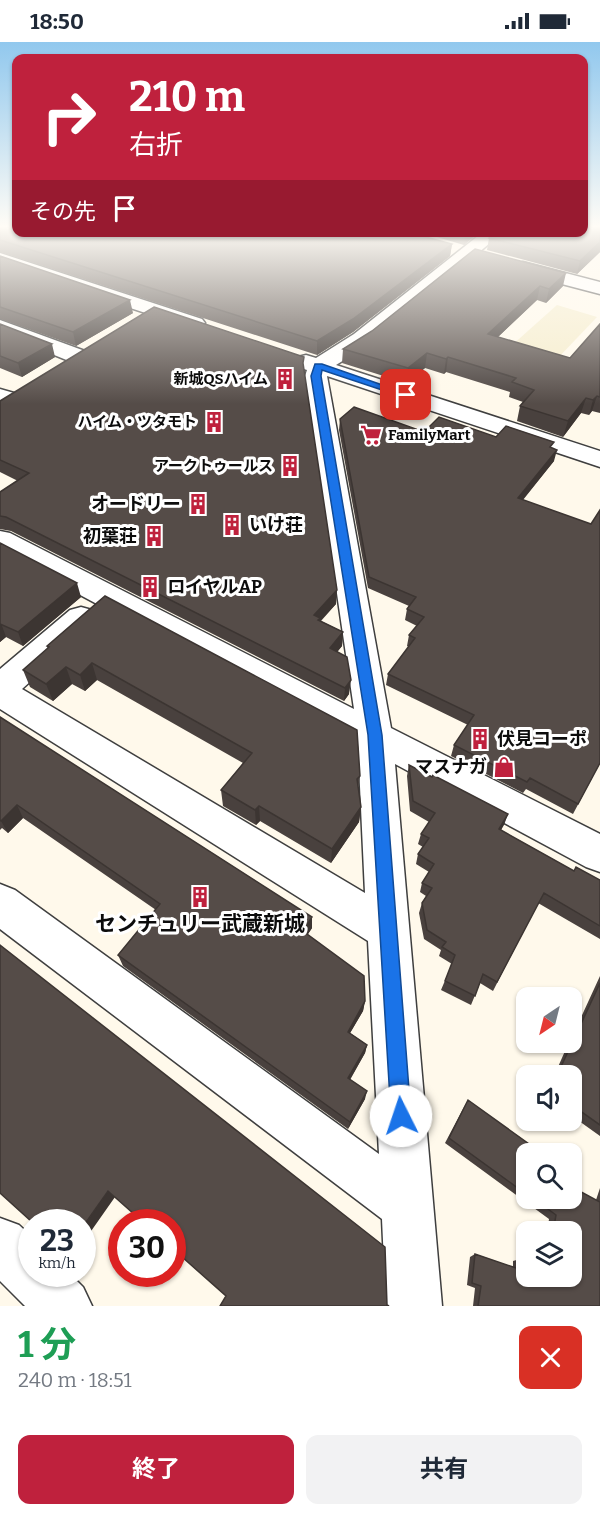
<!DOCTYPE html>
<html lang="ja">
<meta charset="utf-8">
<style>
body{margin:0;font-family:Bitter,"Noto Sans JP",serif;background:#f2f2f3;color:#1f2937;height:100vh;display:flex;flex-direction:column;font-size:22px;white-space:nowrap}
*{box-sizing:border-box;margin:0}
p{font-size:20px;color:#747a83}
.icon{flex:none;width:33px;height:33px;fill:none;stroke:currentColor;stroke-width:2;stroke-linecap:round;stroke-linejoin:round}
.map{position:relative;height:1264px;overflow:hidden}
.sheet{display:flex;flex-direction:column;background:#fff;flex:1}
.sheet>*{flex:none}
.top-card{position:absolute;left:12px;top:12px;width:576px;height:183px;border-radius:12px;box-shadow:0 2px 4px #0004;background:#bf213d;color:#fff;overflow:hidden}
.needle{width:39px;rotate:215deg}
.tools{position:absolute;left:516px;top:945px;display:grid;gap:12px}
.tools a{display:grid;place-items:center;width:66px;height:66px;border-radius:12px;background:#fff;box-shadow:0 2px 4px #0004;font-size:30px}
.speed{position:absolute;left:18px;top:1167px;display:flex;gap:12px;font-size:30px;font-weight:700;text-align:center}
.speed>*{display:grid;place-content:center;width:78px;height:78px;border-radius:50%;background:#fff;box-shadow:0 2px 4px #0004;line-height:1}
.speed small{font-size:15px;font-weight:400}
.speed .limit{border:9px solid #d22;background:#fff;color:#111}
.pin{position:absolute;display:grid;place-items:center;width:51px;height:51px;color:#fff;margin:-26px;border-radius:12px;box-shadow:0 3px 9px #0006}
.me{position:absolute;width:66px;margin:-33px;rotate:356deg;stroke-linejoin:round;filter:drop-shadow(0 0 4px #0008)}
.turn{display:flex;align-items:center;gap:21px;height:126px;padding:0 18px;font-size:27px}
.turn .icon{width:78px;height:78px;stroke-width:2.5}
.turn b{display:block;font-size:42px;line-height:51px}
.then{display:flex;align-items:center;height:57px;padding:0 18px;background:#0003;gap:12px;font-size:22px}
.round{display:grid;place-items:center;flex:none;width:63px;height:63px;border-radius:12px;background:#f2f2f3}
.summary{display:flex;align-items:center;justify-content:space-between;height:102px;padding:0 18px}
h1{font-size:36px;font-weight:700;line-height:45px;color:#1e9e55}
.primary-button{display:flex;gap:12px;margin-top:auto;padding:12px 18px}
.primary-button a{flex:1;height:69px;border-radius:12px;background:#bf213d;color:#fff;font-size:24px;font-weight:700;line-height:69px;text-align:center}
.primary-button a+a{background:#f2f2f3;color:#1f2937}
.status{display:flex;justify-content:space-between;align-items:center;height:42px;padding:0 30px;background:#fff;direction:ltr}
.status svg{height:16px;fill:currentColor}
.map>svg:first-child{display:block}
.farmland{fill:#f5eccb}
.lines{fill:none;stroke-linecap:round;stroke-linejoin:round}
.minor-casing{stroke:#3f3f3f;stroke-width:3}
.minor{fill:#fff;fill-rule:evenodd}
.wall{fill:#49413e}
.shaded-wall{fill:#3c3532}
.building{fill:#554c48;stroke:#3c3532;stroke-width:1.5}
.route{fill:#1a73e8;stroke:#114b97;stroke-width:1.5}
.labels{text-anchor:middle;stroke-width:6;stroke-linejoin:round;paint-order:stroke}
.far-poi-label{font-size:15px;font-weight:bold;fill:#0c0c0c;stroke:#fff;text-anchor:end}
.poi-label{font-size:18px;font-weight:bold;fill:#0c0c0c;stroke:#fff;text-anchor:end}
.near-poi-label{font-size:21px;font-weight:bold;fill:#0c0c0c;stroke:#fff}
</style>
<div class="status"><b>18:50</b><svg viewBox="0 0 49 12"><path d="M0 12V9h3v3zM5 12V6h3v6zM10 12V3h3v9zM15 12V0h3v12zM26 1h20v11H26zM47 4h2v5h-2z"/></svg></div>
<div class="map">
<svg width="600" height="1264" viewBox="0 0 600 1264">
<rect width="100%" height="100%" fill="#fff9eb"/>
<!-- farmland -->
<path class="farmland" d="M 557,263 L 597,275 L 556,318 L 510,305 Z"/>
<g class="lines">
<defs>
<path id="minor" d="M 483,190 L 503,190 L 370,302 L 336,323 L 600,409 L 600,425 L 327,334 L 391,686 L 600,792 L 600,830 L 586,825 L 395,722 L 442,1264 L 386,1264 L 382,1177 L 0,887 L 0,842 L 15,848 L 379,1112 L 368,899 L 0,667 L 0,627 L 70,568 L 81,565 L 92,568 L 97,576 L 92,584 L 22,647 L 365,851 L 358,702 L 0,510 L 0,489 L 10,491 L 354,667 L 305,334 L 307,328 L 298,325 L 295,320 L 298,315 L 306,313 L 316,316 L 354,292 Z
M 0,211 L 202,277 L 205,281 L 202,285 L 195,287 L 188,285 L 0,223 Z
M 523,220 L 600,240 L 600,252 L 516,230 L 514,226 L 516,222 Z
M 0,278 L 85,309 L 88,314 L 85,319 L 77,321 L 69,319 L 0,291 Z
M 0,347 L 14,351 L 18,356 L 14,361 L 0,362 Z
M 0,1176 L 19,1183 L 32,1195 L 32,1232 L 70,1232 L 83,1245 L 92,1264 L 25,1264 L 0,1239 Z"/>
</defs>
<!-- minor casing -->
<use href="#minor" class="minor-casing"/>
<!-- minor -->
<use href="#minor" class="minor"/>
</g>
<!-- wall -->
<path class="wall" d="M 0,185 L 452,202 L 450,214 L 353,290 L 317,313 L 0,210 Z
M 600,185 L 600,210 L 577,232 L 487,208 L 489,196 Z
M 420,190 L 479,190 L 464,203 Z
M 475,207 L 563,244 L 546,261 L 537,258 L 498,295 L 570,316 L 600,282 L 600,371 L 592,369 L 589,373 L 581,371 L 563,395 L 517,379 L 520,364 L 523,360 L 509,355 L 510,350 L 446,330 L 444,332 L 425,326 L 406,341 L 342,321 L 343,307 L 372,289 Z
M 0,214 L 133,271 L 76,304 L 0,277 Z
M 0,282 L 55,315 L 22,335 L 0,326 Z
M 304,329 L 336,562 L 321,579 L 343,590 L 342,604 L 337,610 L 349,652 L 344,659 L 11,489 L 0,487 L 0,450 L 18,439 L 0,430 L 0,359 Z
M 340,377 L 424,390 L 496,395 L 552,406 L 554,419 L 523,458 L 600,721 L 573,772 L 526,747 L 523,751 L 451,714 L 454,703 L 468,683 L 386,643 L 388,632 L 409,605 L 407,604 L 409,593 L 417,584 L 405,578 L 407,567 L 409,564 L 368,546 L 339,388 Z
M 0,501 L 81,555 L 23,604 L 6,595 L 0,600 Z
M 105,554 L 360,734 L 358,747 L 361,765 L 359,780 L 331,821 L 260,779 L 256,783 L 223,764 L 221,748 L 243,721 L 97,638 L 85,649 L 72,642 L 53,659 L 30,645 L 23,628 L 48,607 L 47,604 Z
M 0,675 L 312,886 L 307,893 L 365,959 L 363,969 L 350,991 L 367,1003 L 365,1011 L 350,1038 L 365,1057 L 348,1087 L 123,924 L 118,913 L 156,868 L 23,776 L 8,791 L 2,786 L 0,788 Z
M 409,723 L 508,772 L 501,788 L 574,829 L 600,838 L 600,897 L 538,861 L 493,949 L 480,941 L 471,963 L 441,948 L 452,922 L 439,914 L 441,908 L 424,897 L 419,871 L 422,861 L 426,854 L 420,850 L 422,841 L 429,830 L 416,822 L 418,812 L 423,805 L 418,802 L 421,792 L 429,780 L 410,769 L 407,734 Z
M 600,934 L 600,1094 L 572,1074 L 572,1034 L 554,1034 L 569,1000 L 572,1000 L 572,995 Z
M 468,1058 L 526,1112 L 526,1156 L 572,1156 L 596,1158 L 600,1146 L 600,1264 L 473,1264 L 475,1246 L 467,1243 L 470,1215 L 475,1212 L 513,1225 L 513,1219 L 520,1217 L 572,1234 L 572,1190 L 547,1190 L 549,1177 L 445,1101 L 464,1065 Z"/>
<!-- shaded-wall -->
<path class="shaded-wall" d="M 466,190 L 479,190 L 464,203 Z
M 600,200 L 600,210 L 577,232 L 580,219 Z
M 452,202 L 450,214 L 353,290 L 317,313 L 317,299 Z
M 566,231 L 563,244 L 546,261 L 549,247 Z
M 540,244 L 537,258 L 485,307 L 488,292 Z
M 130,258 L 133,271 L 76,304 L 73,290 Z
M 52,302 L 55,315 L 22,335 L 18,321 Z
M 427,311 L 425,326 L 406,341 L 408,326 Z
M 448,315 L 446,330 L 444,332 L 446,317 Z
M 597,354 L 592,369 L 589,373 L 593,358 Z
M 586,356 L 581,371 L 563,395 L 568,379 Z
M 557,408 L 554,419 L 515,467 L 518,456 Z
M 77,541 L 81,555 L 23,604 L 18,590 Z
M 337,548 L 336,562 L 320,579 L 314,573 Z
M 1,581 L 6,595 L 0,600 L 0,582 Z
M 343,590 L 342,604 L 329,620 L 330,606 Z
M 92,621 L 97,638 L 85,649 L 80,633 Z
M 66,625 L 72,642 L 53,659 L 46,642 Z
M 351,638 L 349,652 L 344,659 L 345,646 Z
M 17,763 L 23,776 L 8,791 L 1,779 Z
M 259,764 L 260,779 L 256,783 L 255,768 Z
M 361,765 L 359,780 L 331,821 L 332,807 Z
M 508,772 L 504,783 L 495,798 L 499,787 Z
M 312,875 L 312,886 L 303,900 L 303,889 Z
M 365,959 L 363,969 L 346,998 L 348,990 Z
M 367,1003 L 365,1011 L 346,1044 L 348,1036 Z
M 367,1049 L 365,1057 L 348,1087 L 350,1080 Z
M 108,1149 L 115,1155 L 82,1202 L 82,1186 Z"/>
<!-- building -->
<path class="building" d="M 0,185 L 16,185 L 16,190 L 407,190 L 452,202 L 353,277 L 317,299 L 0,198 Z
M 584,185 L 600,185 L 600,200 L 580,219 L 489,196 L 494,190 L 584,190 Z
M 475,207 L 566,231 L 549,247 L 540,244 L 488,292 L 570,316 L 600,282 L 600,355 L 597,354 L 593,358 L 586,356 L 568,379 L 520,364 L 534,348 L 512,340 L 516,336 L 448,315 L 446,317 L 427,311 L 408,326 L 343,307 L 372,289 Z
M 0,214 L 130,258 L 73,290 L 0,265 Z
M 154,265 L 304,315 L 303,321 L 337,548 L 314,573 L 320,576 L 318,578 L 343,590 L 330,606 L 347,615 L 351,638 L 345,646 L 6,475 L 0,474 L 0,450 L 29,431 L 0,418 L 0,359 Z
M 0,282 L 52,302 L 18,321 L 0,314 Z
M 354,365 L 424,390 L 439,375 L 496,395 L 506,384 L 554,400 L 550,405 L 557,408 L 518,456 L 591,482 L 600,468 L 600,721 L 578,762 L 530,736 L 527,740 L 454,703 L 474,673 L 388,632 L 415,596 L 409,593 L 424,575 L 407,567 L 416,555 L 369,535 L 340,377 Z
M 0,501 L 77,541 L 18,590 L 0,582 Z
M 105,554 L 357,688 L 360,734 L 357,737 L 361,765 L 332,807 L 259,764 L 255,768 L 221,748 L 252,711 L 92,621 L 80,633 L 66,625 L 46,642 L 23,628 L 49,605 L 47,604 Z
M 0,675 L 312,875 L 303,889 L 364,934 L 365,959 L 348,990 L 367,1003 L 348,1036 L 367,1049 L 350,1080 L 118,913 L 160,862 L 17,763 L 1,779 L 0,778 Z
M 409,723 L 432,735 L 433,733 L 508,772 L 499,787 L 574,829 L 576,825 L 600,838 L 600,884 L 544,851 L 497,940 L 483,932 L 475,954 L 445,939 L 455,913 L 442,905 L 446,900 L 427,888 L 422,861 L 432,846 L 422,841 L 434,822 L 418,812 L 429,796 L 421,792 L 435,771 L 413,759 Z
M 0,903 L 385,1205 L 387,1263 L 389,1264 L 220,1264 L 226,1254 L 172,1206 L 172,1180 L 143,1180 L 108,1149 L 82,1186 L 82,1180 L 32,1180 L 0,1151 Z
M 600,941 L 600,1083 L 572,1063 L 572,1034 L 565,1034 L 559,1029 Z
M 468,1058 L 543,1112 L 526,1112 L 526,1152 L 449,1096 Z
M 572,1145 L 600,1160 L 600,1264 L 478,1264 L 481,1244 L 472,1241 L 475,1212 L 519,1227 L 520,1217 L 526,1219 L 526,1234 L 572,1234 L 572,1190 L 553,1190 L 556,1173 L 533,1156 L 572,1156 Z"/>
<!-- sky -->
<linearGradient id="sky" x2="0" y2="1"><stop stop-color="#91c8ee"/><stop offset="0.51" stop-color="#fffcf6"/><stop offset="1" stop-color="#fffcf6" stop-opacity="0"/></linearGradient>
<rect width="600" height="362" fill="url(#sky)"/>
<!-- route -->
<path class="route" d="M 315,322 L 322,322 L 411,353 L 403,355 L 322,328 L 321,334 L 382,693 L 411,1074 L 408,1081 L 401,1084 L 394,1081 L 391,1074 L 368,693 L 311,334 Z"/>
<!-- icons -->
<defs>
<symbol id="building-bare" viewBox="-9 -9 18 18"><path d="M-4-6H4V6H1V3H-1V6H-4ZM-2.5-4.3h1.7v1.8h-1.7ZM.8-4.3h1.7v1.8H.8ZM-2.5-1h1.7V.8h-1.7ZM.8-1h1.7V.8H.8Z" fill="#bf213d" stroke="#fff" stroke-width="2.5" paint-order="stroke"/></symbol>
<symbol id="supermarket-bare" viewBox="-9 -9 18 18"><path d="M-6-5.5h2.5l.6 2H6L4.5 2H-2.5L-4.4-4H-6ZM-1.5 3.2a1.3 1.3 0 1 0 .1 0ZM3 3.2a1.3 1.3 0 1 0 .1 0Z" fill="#bf213d" stroke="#fff" stroke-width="2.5" paint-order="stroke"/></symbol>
<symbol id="shop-bare" viewBox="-9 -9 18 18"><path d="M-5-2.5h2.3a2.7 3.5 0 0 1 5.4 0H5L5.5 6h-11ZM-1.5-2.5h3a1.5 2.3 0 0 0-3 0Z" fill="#bf213d" stroke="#fff" stroke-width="2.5" paint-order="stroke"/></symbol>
</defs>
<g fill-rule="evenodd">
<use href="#building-bare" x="270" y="322" width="30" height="30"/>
<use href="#building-bare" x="199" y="365" width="30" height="30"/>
<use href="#supermarket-bare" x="356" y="378" width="30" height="30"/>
<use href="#building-bare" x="275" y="409" width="30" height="30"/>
<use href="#building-bare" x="183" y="447" width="30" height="30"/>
<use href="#building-bare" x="217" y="468" width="30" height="30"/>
<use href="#building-bare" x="139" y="479" width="30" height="30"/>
<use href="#building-bare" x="135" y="530" width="30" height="30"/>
<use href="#building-bare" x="465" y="682" width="30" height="30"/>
<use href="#shop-bare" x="489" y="710" width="30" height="30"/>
<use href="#building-bare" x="185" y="840" width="30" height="30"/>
</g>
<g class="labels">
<!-- far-poi labels -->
<g class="far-poi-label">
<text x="268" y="342">新城QSハイム</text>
<text x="197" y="385">ハイム・ツタモト</text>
<text x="388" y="398" text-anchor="start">FamilyMart</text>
<text x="273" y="429">アークトゥールス</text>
</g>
<!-- poi labels -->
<g class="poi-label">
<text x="181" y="468">オードリー</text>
<text x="249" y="489" text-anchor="start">いけ荘</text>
<text x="137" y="500">初葉荘</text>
<text x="167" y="551" text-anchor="start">ロイヤルAP</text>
<text x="497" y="703" text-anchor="start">伏見コーポ</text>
<text x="487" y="731">マスナガ</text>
</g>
<!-- near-poi labels -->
<g class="near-poi-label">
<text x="200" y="889">センチュリー武蔵新城</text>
</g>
</g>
</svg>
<div class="tools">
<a><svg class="needle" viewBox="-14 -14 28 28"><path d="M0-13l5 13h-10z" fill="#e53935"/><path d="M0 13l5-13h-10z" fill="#747a83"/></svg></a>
<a><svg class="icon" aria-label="sound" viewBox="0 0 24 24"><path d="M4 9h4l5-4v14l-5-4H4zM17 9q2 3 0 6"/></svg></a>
<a><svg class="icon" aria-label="search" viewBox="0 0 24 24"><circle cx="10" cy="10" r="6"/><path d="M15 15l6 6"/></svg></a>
<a><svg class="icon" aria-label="layers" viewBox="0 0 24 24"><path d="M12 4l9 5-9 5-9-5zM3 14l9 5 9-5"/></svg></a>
</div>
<div class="speed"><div>23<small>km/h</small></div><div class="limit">30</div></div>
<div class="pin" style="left:406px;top:353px;background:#d93025"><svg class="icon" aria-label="arrive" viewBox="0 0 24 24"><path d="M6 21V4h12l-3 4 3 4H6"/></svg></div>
<svg class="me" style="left:401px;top:1074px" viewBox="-20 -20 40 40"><circle r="19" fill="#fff"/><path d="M0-13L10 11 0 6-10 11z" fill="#1a73e8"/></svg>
<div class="top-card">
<div class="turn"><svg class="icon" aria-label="right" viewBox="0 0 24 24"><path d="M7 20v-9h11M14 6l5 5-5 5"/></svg><div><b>210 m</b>右折</div></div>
<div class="then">その先<svg class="icon" aria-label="arrive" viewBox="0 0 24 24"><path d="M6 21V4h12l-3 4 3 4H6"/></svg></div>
</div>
</div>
<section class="sheet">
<div class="summary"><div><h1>1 分</h1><p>240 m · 18:51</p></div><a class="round" style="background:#d93025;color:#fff"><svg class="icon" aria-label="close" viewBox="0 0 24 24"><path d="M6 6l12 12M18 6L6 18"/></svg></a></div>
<div class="primary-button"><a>終了</a><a>共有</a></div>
</section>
